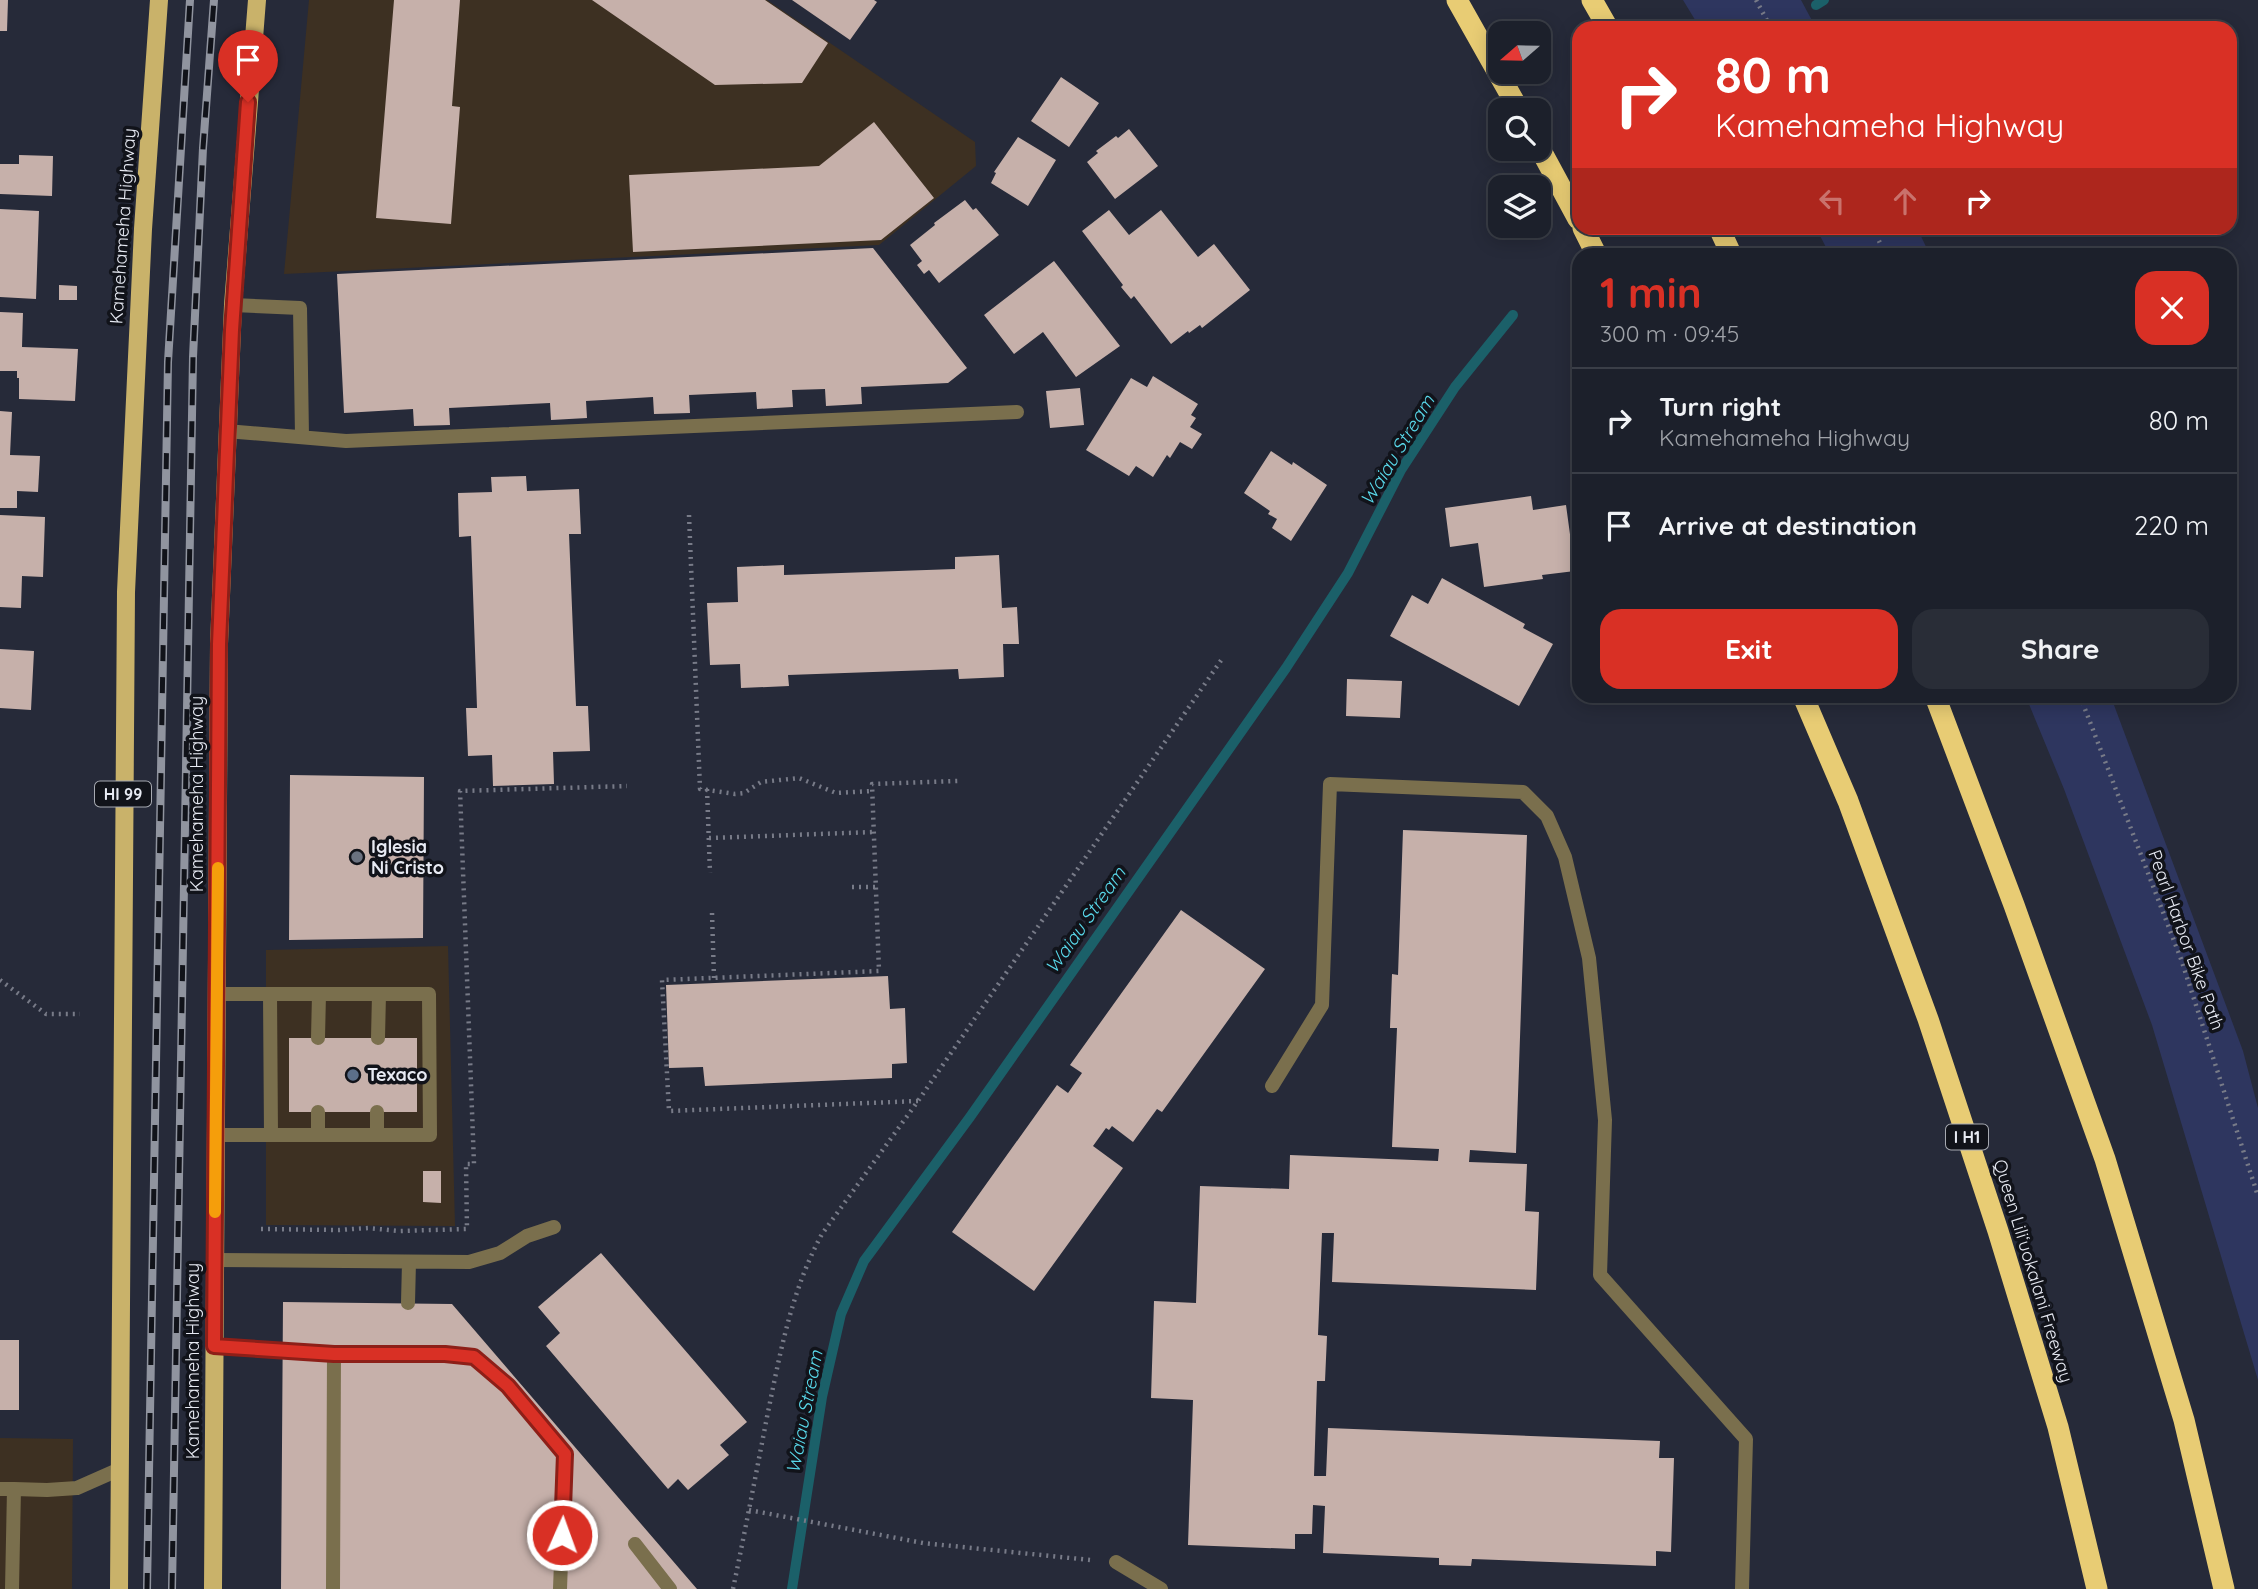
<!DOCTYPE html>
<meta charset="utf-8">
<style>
body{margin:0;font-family:Quicksand,sans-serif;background:#292d37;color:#f1f3f6;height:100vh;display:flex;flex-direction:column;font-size:26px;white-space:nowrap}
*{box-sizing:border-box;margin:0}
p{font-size:23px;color:#a0a3a9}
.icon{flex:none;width:38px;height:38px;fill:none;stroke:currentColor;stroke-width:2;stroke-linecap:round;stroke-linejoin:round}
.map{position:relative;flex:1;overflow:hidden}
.drawer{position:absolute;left:1572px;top:248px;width:665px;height:455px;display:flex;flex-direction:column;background:#1c202b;border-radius:21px;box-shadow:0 4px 18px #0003,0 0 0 2px #3a3e47}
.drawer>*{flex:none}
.banner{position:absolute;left:1572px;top:21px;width:665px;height:214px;border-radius:21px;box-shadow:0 4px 18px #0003,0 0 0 2px #3a3e47;background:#d93025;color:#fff;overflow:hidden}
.needle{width:46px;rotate:250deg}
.controls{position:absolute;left:1488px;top:21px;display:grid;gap:14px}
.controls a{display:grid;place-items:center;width:63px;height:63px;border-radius:14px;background:#1c202b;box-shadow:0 4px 18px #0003,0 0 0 2px #3a3e47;font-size:35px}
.pin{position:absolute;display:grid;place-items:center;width:60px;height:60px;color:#fff;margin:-72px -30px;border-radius:50% 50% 50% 0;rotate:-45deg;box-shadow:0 0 7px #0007}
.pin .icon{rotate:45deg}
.me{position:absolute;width:77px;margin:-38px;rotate:2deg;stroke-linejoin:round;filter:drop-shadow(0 0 5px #0008)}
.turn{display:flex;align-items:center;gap:24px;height:147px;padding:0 28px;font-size:32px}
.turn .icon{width:91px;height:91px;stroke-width:2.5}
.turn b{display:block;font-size:49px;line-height:60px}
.lanes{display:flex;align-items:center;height:66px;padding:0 28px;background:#0003;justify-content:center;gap:35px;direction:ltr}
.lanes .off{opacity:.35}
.round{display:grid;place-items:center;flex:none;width:74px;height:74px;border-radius:21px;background:#292d37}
.summary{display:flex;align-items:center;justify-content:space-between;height:119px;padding:0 28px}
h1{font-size:42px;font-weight:800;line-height:52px;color:#d93025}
.action{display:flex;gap:14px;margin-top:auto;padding:14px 28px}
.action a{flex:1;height:80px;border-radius:21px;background:#d93025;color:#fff;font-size:28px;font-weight:800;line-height:80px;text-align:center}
.action a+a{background:#292d37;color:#f1f3f6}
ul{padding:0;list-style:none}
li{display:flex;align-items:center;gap:21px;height:105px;padding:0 28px;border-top:2px solid #3a3e47}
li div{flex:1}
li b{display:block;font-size:26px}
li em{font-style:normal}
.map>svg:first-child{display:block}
.commercial{fill:#3d3022}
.green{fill:#2e365f}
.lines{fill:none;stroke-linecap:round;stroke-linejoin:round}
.stream{stroke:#1b6069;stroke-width:10}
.building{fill:#c6b0aa}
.path{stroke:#787b88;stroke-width:4.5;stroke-dasharray:2 5;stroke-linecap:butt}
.service{stroke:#7a6f4d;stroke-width:14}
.primary{stroke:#c9b26a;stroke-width:18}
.motorway{stroke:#e8cc74;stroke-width:21}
.rail-casing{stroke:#90949f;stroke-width:8}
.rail{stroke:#11131a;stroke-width:5;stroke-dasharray:16;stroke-linecap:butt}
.route-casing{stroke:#8d1f18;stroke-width:18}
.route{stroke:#d93025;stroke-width:12}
.slow{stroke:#f59e0b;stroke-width:12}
.worship-dot{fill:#6b7280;stroke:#11131a;stroke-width:2.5}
.service-dot{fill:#5c6f8a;stroke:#11131a;stroke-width:2.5}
.labels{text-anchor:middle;stroke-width:7;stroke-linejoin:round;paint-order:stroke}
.shield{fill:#11131a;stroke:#a7aab2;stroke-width:2}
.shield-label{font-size:16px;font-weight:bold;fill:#e7eaf3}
.street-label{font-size:18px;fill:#e7eaf3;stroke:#11131a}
.poi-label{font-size:18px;font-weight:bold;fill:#e7eaf3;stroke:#11131a;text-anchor:start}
.water-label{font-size:19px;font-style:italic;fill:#59d9eb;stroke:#11131a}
</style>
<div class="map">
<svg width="2258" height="1589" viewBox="0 0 2258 1589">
<rect width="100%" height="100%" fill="#262a39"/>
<!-- commercial -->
<path class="commercial" d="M 309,0 L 767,0 L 975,142 L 976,166 L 879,245 L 284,274 Z
M 448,946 L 455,1226 L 266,1225 L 266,950 Z
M 0,1438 L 73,1439 L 72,1589 L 0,1589 Z"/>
<!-- green -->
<path class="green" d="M 1683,0 L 1801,0 L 1816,28 L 1700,28 Z
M 1816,228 L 1917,228 L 1930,255 L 1830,255 Z
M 2026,697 L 2111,697 L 2243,1051 L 2258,1108 L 2258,1380 L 2152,1025 L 2064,789 Z"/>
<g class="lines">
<!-- stream -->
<path class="stream" d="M 1816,5 L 1824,0
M 792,1589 L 822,1397 L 841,1314 L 864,1261 L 970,1117 L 1286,668 L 1348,573 L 1401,470 L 1455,387 L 1513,315"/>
</g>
<!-- building -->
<path class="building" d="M 0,0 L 8,0 L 7,31 L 0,31 Z
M 394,0 L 460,0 L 452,106 L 460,107 L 451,224 L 376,218 Z
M 592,0 L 765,0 L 828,43 L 802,83 L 715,85 Z
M 792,0 L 874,0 L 877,2 L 850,40 Z
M 1061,77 L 1099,103 L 1069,147 L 1031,121 Z
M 874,122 L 934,198 L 881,240 L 633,252 L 629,175 L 819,166 Z
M 1129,129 L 1158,166 L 1115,199 L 1087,162 L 1098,153 L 1096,151 L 1116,136 L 1118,138 Z
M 1018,137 L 1056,160 L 1028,206 L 991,183 L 996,173 L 994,172 Z
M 19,155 L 53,156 L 52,196 L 0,194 L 0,164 L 19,164 Z
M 965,200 L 973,210 L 976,208 L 999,235 L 939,283 L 929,270 L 924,274 L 917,265 L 922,261 L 910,245 L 935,225 L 934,223 Z
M 0,209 L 39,211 L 36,299 L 0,297 Z
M 1109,210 L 1129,235 L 1161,210 L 1198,257 L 1214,244 L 1250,290 L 1202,328 L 1200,325 L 1189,333 L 1188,331 L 1171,344 L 1134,296 L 1131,299 L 1121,287 L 1123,285 L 1082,231 Z
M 873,248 L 967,368 L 948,383 L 861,387 L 862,404 L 826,406 L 825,389 L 792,390 L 793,407 L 757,409 L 756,392 L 689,395 L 690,413 L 654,414 L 653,397 L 586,401 L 587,418 L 551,420 L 550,403 L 449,408 L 450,425 L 414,426 L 413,409 L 344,413 L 337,274 Z
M 1054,261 L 1120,346 L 1076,377 L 1043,332 L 1014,354 L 984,315 Z
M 59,285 L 77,286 L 77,300 L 59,300 Z
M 0,312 L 23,313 L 22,347 L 78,349 L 75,401 L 19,399 L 19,378 L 17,378 L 17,371 L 0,371 Z
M 1153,376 L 1198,404 L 1191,415 L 1196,418 L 1190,427 L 1202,434 L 1192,449 L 1180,442 L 1170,458 L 1167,455 L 1153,477 L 1136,466 L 1129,476 L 1086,450 L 1131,378 L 1147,387 Z
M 1080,388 L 1084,425 L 1050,428 L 1046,391 Z
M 0,411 L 12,412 L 10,455 L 40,456 L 38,492 L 17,491 L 17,508 L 0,508 Z
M 1271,451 L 1292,465 L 1293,462 L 1327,485 L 1291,541 L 1272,528 L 1277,519 L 1268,514 L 1270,511 L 1244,493 Z
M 526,476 L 527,491 L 579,489 L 581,534 L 569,534 L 576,706 L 588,706 L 590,751 L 553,752 L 554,784 L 493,786 L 492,755 L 468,756 L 466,708 L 477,708 L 471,536 L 459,537 L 458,493 L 492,492 L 491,477 Z
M 1531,496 L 1533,510 L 1566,505 L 1575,571 L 1542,575 L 1543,579 L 1484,587 L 1478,543 L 1450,547 L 1445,508 Z
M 0,515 L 45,517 L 43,577 L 22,576 L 21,608 L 0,607 Z
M 999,555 L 1002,608 L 1017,607 L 1019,644 L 1003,644 L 1004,677 L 959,679 L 958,669 L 788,675 L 789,686 L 741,688 L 740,664 L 710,665 L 707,603 L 738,602 L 737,567 L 784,565 L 784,575 L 955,569 L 955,557 Z
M 1442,578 L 1525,624 L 1523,628 L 1553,644 L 1519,706 L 1390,636 L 1412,595 L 1428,604 Z
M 0,649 L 34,651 L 31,710 L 0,708 Z
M 1347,679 L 1402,681 L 1400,718 L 1346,716 Z
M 290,775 L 424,777 L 423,938 L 289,940 Z
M 1403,830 L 1527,835 L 1516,1153 L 1470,1150 L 1469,1162 L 1527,1164 L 1525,1211 L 1539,1212 L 1536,1290 L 1332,1282 L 1334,1233 L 1322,1233 L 1318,1335 L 1327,1336 L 1325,1381 L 1317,1381 L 1314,1476 L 1326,1476 L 1328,1428 L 1660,1441 L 1659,1458 L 1674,1458 L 1671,1552 L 1656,1551 L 1656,1566 L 1472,1559 L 1471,1566 L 1439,1565 L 1439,1558 L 1323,1553 L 1325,1506 L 1313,1505 L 1312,1534 L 1295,1534 L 1295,1549 L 1188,1545 L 1193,1400 L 1151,1398 L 1154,1301 L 1196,1303 L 1200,1186 L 1289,1189 L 1290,1155 L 1438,1161 L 1439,1149 L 1392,1147 L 1397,1028 L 1390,1028 L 1392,974 L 1398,975 Z
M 1181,910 L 1265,969 L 1162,1112 L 1157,1109 L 1133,1142 L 1112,1126 L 1109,1130 L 1106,1128 L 1093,1146 L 1123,1168 L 1034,1291 L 952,1232 L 1057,1085 L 1068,1093 L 1082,1073 L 1070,1065 Z
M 888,976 L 890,1009 L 905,1008 L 907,1063 L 892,1064 L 892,1078 L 705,1086 L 703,1067 L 669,1068 L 666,985 Z
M 289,1038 L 417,1038 L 417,1112 L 289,1112 Z
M 423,1171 L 441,1171 L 441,1203 L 423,1202 Z
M 601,1253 L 747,1422 L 720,1445 L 729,1455 L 688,1490 L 678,1479 L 668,1489 L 546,1346 L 560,1333 L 538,1307 Z
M 283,1302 L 452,1304 L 697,1589 L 281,1589 Z
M 0,1340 L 19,1340 L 19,1410 L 0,1410 Z"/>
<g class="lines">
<!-- path -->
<path class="path" d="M 1756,0 L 1771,28
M 1873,228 L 1886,256
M 689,515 L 700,789 L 735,794 L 744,793 L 761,782 L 799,778 L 836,793 L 872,791
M 2080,696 L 2181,959 L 2258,1196
M 707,789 L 710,873
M 709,838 L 874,832
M 852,887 L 876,887
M 712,913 L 714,978
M 0,980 L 46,1014 L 80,1014
M 918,1101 L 669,1111 L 662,980 L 879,971 L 872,784 L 958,781
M 261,1229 L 339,1230 L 368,1228 L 399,1231 L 467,1229 L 466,1164 L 474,1164 L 460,791 L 627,786
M 749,1510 L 923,1543 L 1090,1560
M 733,1589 C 745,1531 756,1474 767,1417 C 780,1354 791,1291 822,1234 L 918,1101 L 1222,659"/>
<!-- service -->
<path class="service" d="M 233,305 L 300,308 L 302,436
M 226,431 L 346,441 L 1017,412
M 217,994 L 429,994 L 430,1135 L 271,1135 L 270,994
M 318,1038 L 319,994
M 378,1038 L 379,994
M 1272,1086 L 1322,1005 L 1330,784 L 1523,792 L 1547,816 L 1565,857 L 1589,958 L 1605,1120 L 1600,1275 L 1746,1439 L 1742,1589
M 216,1135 L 271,1135
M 318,1135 L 318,1112
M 377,1135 L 377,1112
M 215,1260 L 469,1262 L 500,1253 L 527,1236 L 554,1227
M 408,1303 L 409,1262
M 214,1346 L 334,1354 L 445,1354 L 474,1357 L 508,1386 L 565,1454 L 560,1589
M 0,1489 L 14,1489 L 12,1589
M 14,1489 L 47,1490 L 77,1488 L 120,1469
M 635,1544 L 670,1589
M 1116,1562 L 1161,1589
M 333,1589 L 334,1354"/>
<!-- primary -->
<path class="primary" d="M 119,1589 L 126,592 L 143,229 L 159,0
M 213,1589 L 219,644 L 233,305 L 257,0"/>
<!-- motorway -->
<path class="motorway" d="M 1457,0 L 1519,110
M 1592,0 L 1608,28
M 1538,145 L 1578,219
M 1583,228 L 1597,256
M 1719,228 L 1732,256
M 1803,696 L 1848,801 L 1928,1019 L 1998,1231 L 2058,1427 L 2097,1589
M 1935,696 L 2014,905 L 2105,1159 L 2184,1420 L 2224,1589"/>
<defs>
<path id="rail" d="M 147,1589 L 168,362 L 190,0
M 172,1589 L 193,357 L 203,148 L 214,0"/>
</defs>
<!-- rail casing -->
<use href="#rail" class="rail-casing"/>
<!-- rail -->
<use href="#rail" class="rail"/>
</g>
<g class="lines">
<defs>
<path id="route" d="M 248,102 L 232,330 L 219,644 L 214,1346 L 334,1354 L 445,1354 L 474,1357 L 508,1386 L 565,1454 L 562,1535"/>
</defs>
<!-- route casing -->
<use href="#route" class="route-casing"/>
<!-- route -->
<use href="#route" class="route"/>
<!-- slow -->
<path class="slow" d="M 215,1212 L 218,868"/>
</g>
<!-- markers -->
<circle class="worship-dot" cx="357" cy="857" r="7"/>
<circle class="service-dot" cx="353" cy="1075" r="7"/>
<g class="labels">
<!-- shield labels -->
<g class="shield">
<rect x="95" y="781.5" width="56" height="25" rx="5"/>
<rect x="1946" y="1124.5" width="42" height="25" rx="5"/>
</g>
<g class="shield-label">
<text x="123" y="800">HI 99</text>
<text x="1967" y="1143">I H1</text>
</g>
<!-- street labels -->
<g class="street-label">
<text transform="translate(123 226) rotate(-86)" y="6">Kamehameha Highway</text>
<text transform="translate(197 794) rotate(-90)" y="6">Kamehameha Highway</text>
<text transform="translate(2186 940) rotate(70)" y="6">Pearl Harbor Bike Path</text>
<text transform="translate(2033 1271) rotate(73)" y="6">Queen Liliʻuokalani Freeway</text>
<text transform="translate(193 1361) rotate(-90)" y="6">Kamehameha Highway</text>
</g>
<!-- poi labels -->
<g class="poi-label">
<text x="371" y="853">Iglesia<tspan x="371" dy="21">Ni Cristo</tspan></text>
<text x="367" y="1081">Texaco</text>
</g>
<!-- water labels -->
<g class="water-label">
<text transform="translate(1397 450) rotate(-59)" y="7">Waiau Stream</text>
<text transform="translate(1085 920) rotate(-55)" y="7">Waiau Stream</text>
<text transform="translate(804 1412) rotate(-79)" y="7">Waiau Stream</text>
</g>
</g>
</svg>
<div class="controls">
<a><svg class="needle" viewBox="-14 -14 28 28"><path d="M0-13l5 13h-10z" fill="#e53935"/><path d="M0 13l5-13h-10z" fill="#a0a3a9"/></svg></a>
<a><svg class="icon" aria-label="search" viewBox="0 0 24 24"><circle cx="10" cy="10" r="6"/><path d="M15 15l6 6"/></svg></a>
<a><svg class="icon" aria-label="layers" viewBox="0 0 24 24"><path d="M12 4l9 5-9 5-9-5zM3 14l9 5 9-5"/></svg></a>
</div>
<div class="pin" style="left:248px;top:102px;background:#d93025"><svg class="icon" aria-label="arrive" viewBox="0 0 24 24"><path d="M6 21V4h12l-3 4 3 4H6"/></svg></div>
<svg class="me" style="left:562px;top:1535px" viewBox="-20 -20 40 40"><circle r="17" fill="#d93025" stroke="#fff" stroke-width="3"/><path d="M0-11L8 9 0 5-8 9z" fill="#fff"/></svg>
<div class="banner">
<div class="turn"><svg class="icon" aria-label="right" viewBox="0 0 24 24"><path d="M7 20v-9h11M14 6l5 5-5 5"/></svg><div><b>80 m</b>Kamehameha Highway</div></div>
<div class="lanes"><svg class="icon off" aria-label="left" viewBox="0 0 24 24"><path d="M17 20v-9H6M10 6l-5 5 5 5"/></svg><svg class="icon off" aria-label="ahead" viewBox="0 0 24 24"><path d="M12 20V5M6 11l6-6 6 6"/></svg><svg class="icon" aria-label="right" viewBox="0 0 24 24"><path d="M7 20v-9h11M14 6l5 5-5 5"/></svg></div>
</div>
<section class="drawer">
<div class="summary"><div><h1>1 min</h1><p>300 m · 09:45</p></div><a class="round" style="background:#d93025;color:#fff"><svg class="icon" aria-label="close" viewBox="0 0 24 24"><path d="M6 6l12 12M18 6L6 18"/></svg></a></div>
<ul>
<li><svg class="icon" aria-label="right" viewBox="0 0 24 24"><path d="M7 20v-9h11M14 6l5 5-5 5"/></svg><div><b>Turn right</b><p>Kamehameha Highway</p></div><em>80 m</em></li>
<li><svg class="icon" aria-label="arrive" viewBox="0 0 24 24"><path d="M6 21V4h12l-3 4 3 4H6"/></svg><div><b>Arrive at destination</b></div><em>220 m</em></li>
</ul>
<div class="action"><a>Exit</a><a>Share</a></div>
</section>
</div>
